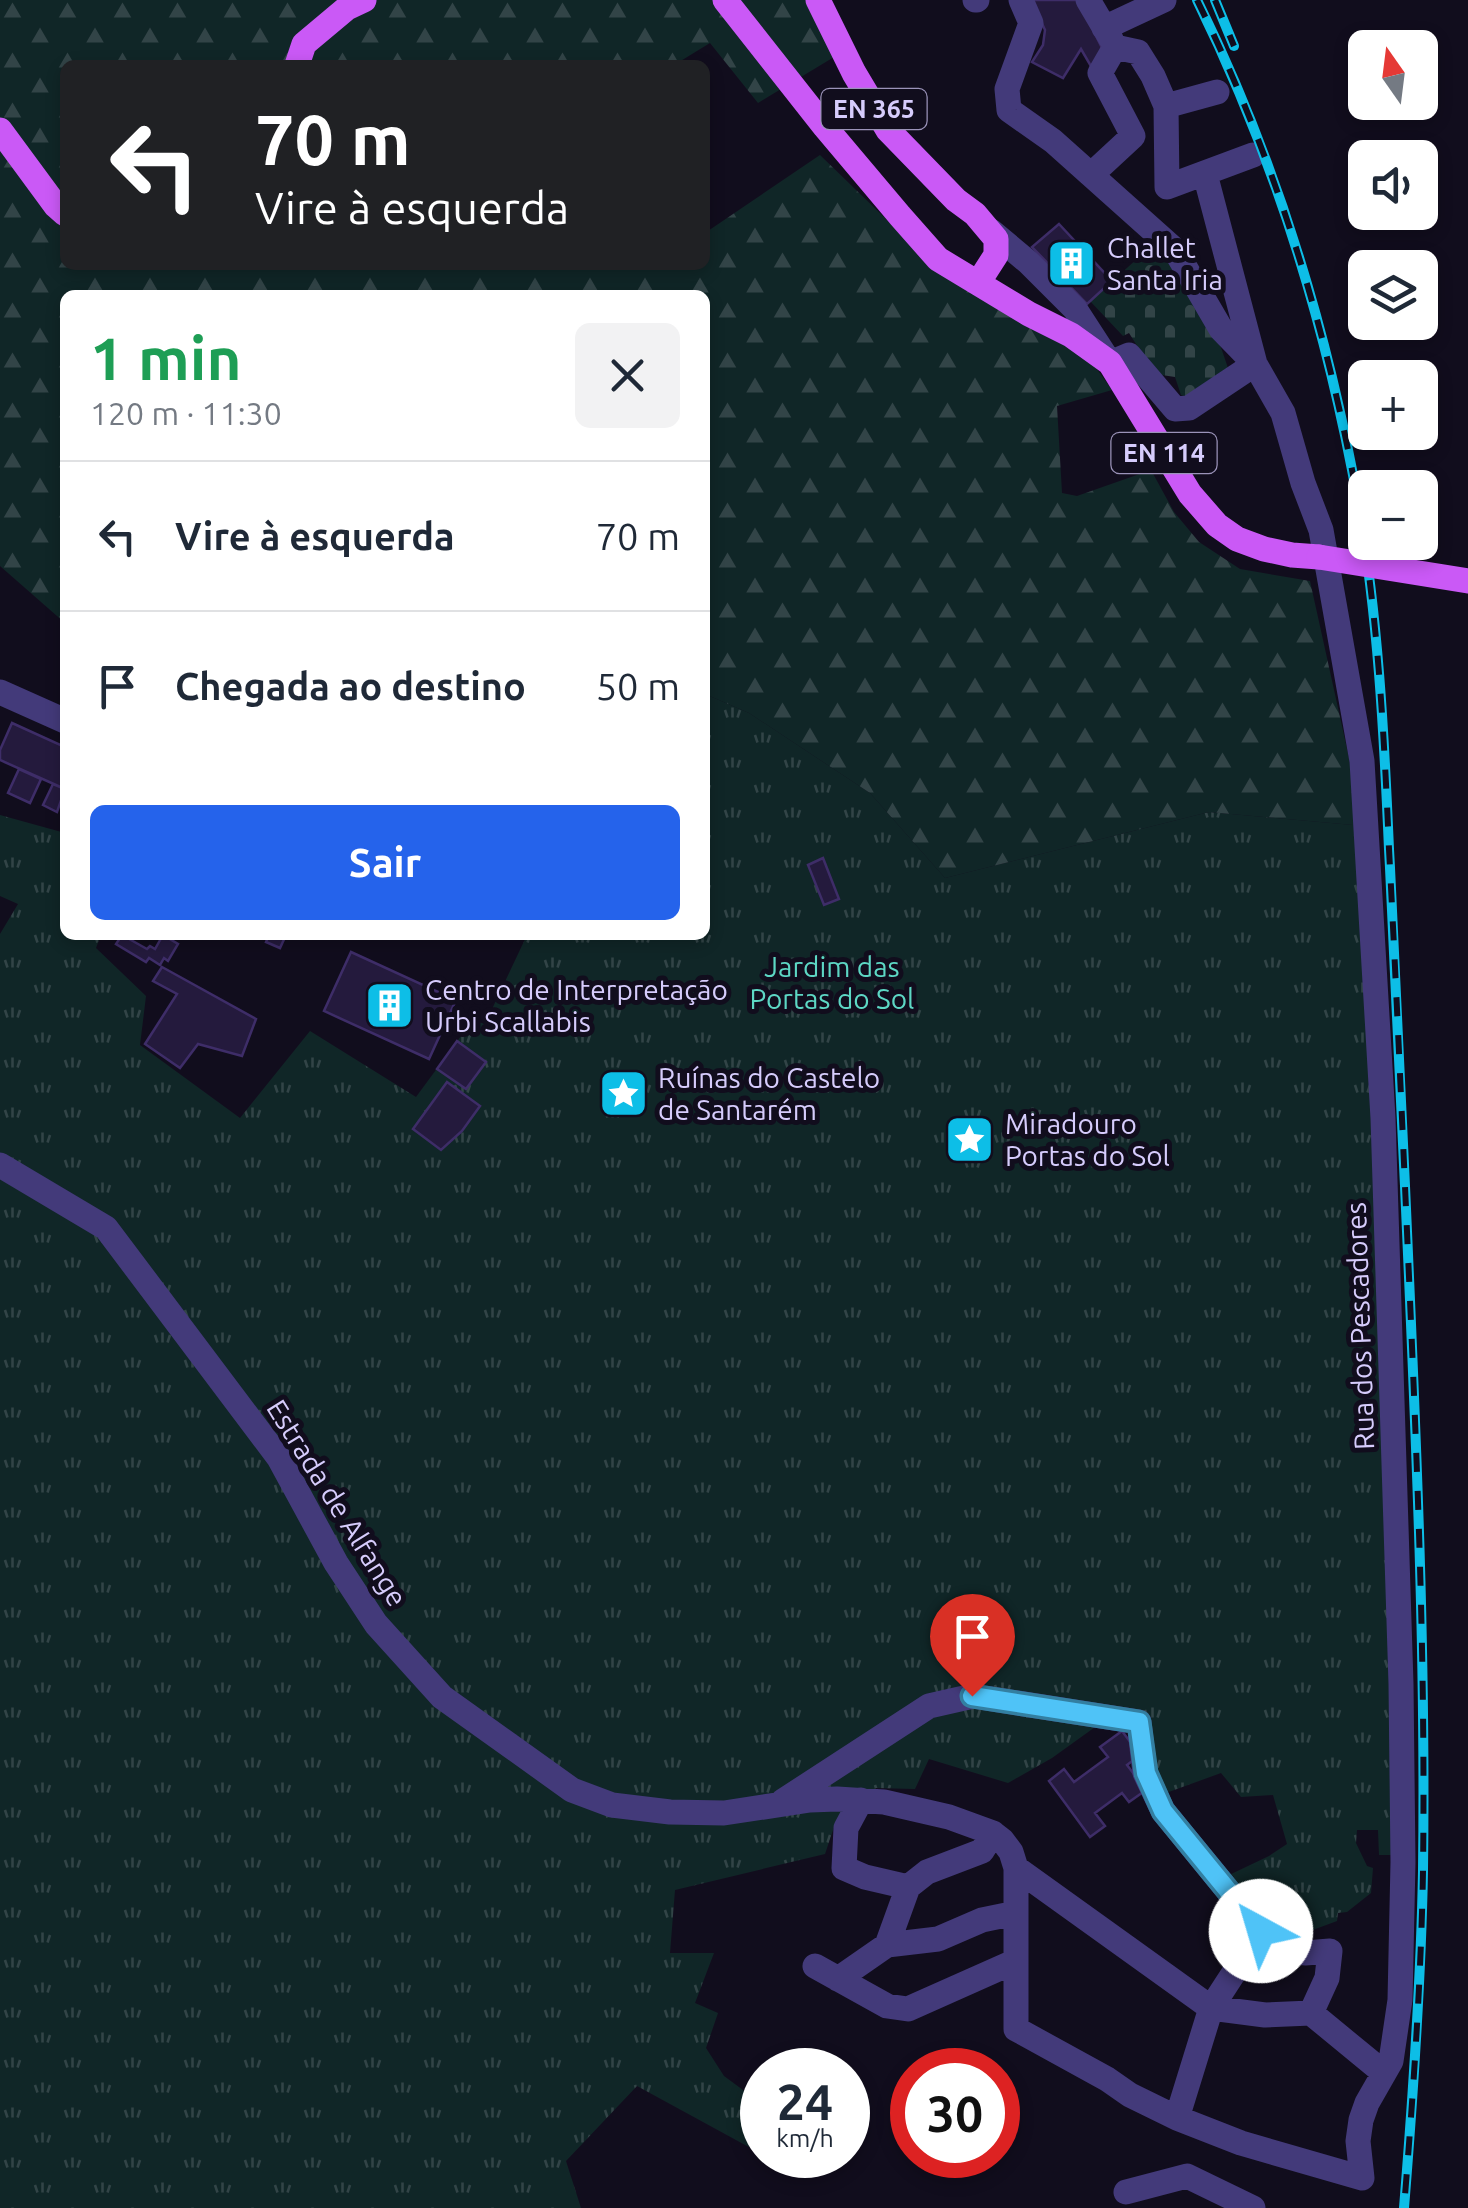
<!DOCTYPE html>
<html lang="pt">
<meta charset="utf-8">
<style>
body{margin:0;font-family:Ubuntu,sans-serif;background:#f2f2f3;color:#1f2937;height:100vh;display:flex;flex-direction:column;font-size:38px;white-space:nowrap}
*{box-sizing:border-box;margin:0}
p{font-size:32px;color:#747a83}
.icon{flex:none;width:55px;height:55px;fill:none;stroke:currentColor;stroke-width:2;stroke-linecap:round;stroke-linejoin:round}
.map{position:relative;flex:1;overflow:hidden}
.details{position:absolute;left:60px;top:290px;width:650px;height:650px;display:flex;flex-direction:column;background:#fff;border-radius:15px;box-shadow:0 5px 15px #0003}
.details>*{flex:none}
.hud{position:absolute;left:60px;top:60px;width:650px;height:210px;border-radius:15px;box-shadow:0 5px 15px #0003;background:#202124;color:#fff;overflow:hidden}
.needle{width:65px;rotate:346deg}
.fabs{position:absolute;left:1348px;top:30px;display:grid;gap:20px}
.fabs a{display:grid;place-items:center;width:90px;height:90px;border-radius:15px;background:#fff;box-shadow:0 5px 15px #0003;font-size:50px}
.speed{position:absolute;left:740px;top:2048px;display:flex;gap:20px;font-size:50px;font-weight:700;text-align:center}
.speed>*{display:grid;place-content:center;width:130px;height:130px;border-radius:50%;background:#fff;box-shadow:0 5px 15px #0003;line-height:1}
.speed small{font-size:25px;font-weight:400}
.speed .limit{border:15px solid #d22;background:#fff;color:#111}
.pin{position:absolute;display:grid;place-items:center;width:85px;height:85px;color:#fff;margin:-102px -42px;border-radius:50% 50% 50% 0;rotate:-45deg;box-shadow:0 0 10px #0007}
.pin .icon{rotate:45deg}
.me{position:absolute;width:110px;margin:-55px;rotate:321deg;stroke-linejoin:round;filter:drop-shadow(0 0 8px #0008)}
.turn{display:flex;align-items:center;gap:35px;height:210px;padding:0 30px;font-size:45px}
.turn .icon{width:130px;height:130px;stroke-width:2.5}
.turn b{display:block;font-size:70px;line-height:85px}
.round{display:grid;place-items:center;flex:none;width:105px;height:105px;border-radius:15px;background:#f2f2f3}
.head{display:flex;align-items:center;justify-content:space-between;height:170px;padding:0 30px}
h1{font-size:60px;font-weight:700;line-height:75px;color:#1e9e55}
.button{display:flex;gap:20px;margin-top:auto;padding:20px 30px}
.button a{flex:1;height:115px;border-radius:15px;background:#2563eb;color:#fff;font-size:40px;font-weight:700;line-height:115px;text-align:center}
ul{padding:0;list-style:none}
li{display:flex;align-items:center;gap:30px;height:150px;padding:0 30px;border-top:2px solid #e0e1e3}
li div{flex:1}
li b{display:block;font-size:38px}
li em{font-style:normal}
.map>svg:first-child{display:block}
.grass{fill:url(#grass-tufts)}
.forest{fill:url(#forest-firs)}
.cemetery{fill:url(#cemetery-stones)}
.building{fill:#241a3d;stroke:#3e2d68;stroke-width:2.5}
.lines{fill:none;stroke-linecap:round;stroke-linejoin:round}
.minor{stroke:#433a7a;stroke-width:25}
.primary{stroke:#ca59f6;stroke-width:25}
.rail-casing{stroke:#0dbee7;stroke-width:10}
.rail{stroke:#110d1d;stroke-width:6;stroke-dasharray:19;stroke-linecap:butt}
.primary-bridge{stroke:#ca59f6;stroke-width:25}
.route-casing{stroke:#337fa1;stroke-width:25}
.route{stroke:#4fc3f7;stroke-width:18}
.labels{text-anchor:middle;stroke-width:10;stroke-linejoin:round;paint-order:stroke}
.shield{fill:#110d1d;stroke:#9b93b9;stroke-width:2.5}
.shield-label{font-size:25px;font-weight:bold;fill:#d6ccfc}
.poi-label{font-size:28px;fill:#d6ccfc;stroke:#110d1d;text-anchor:start}
.park-label{font-size:28px;fill:#5dd7c4;stroke:#110d1d}
.street-label{font-size:28px;fill:#d6ccfc;stroke:#110d1d}
</style>
<div class="map">
<svg width="1468" height="2208" viewBox="0 0 1468 2208">
<defs>
<pattern id="grass-tufts" width="24" height="20" patternUnits="userSpaceOnUse" patternTransform="scale(2.5)"><rect width="24" height="20" fill="#102627"/><path d="M3 7l-1-3M5 7V3M7 7l1-3M15 17l-1-3M17 17v-4M19 17l1-3" fill="none" stroke="#324447"/></pattern>
<pattern id="forest-firs" width="22" height="20" patternUnits="userSpaceOnUse" patternTransform="scale(2.5)"><rect width="22" height="20" fill="#102627"/><path d="M5 1l3.5 6h-7zM16 11l3.5 6h-7z" fill="#324447"/></pattern>
<pattern id="cemetery-stones" width="16" height="16" patternUnits="userSpaceOnUse" patternTransform="scale(2.5)"><rect width="16" height="16" fill="#102627"/><path d="M2 7V4a2 2 0 0 1 4 0v3zM10 15v-3a2 2 0 0 1 4 0v3z" fill="#324447"/></pattern>
</defs>
<rect width="100%" height="100%" fill="#110d1d"/>
<!-- grass -->
<path class="grass" d="M 705,694 L 749,713 L 870,793 L 945,878 L 1209,812 L 1364,826 L 1398,1855 L 1379,1855 L 1378,1830 L 1357,1830 L 1356,1843 L 1367,1866 L 1373,1868 L 1371,1893 L 1347,1912 L 1338,1913 L 1337,1921 L 1310,1931 L 1276,1931 L 1227,1876 L 1269,1856 L 1287,1844 L 1273,1795 L 1241,1797 L 1221,1773 L 1166,1793 L 1153,1776 L 1151,1730 L 1109,1717 L 1052,1758 L 1008,1783 L 929,1759 L 915,1789 L 876,1788 L 836,1821 L 825,1854 L 675,1890 L 670,1953 L 714,1953 L 695,2003 L 718,2013 L 706,2048 L 724,2076 L 762,2104 L 762,2147 L 758,2152 L 637,2086 L 566,2161 L 581,2208 L 0,2208 L 0,934 L 18,904 L 0,896 L 0,815 L 65,833 L 65,935 L 101,935 L 96,948 L 146,996 L 140,1045 L 240,1118 L 310,1031 L 416,1097 L 472,1021 L 486,1024 L 491,1018 L 493,1007 L 527,935 L 705,935 Z"/>
<!-- forest -->
<path class="forest" d="M 0,0 L 806,0 L 834,57 L 758,103 L 710,43 L 674,65 L 65,65 L 65,265 L 705,265 L 705,233 L 820,155 L 888,221 L 998,305 L 1086,354 L 1112,390 L 1057,406 L 1062,493 L 1077,496 L 1151,470 L 1174,512 L 1199,542 L 1240,569 L 1310,581 L 1364,826 L 1209,812 L 945,878 L 870,793 L 749,713 L 705,694 L 705,295 L 65,295 L 65,623 L 0,566 Z"/>
<!-- cemetery -->
<path class="cemetery" d="M 1156,242 L 1212,321 L 1230,374 L 1187,397 L 1181,395 L 1175,377 L 1155,374 L 1129,333 L 1123,336 L 1090,301 Z"/>
<!-- building -->
<path class="building" d="M 1031,0 L 1078,0 L 1107,58 L 1092,68 L 1081,49 L 1063,78 L 1032,62 L 1043,45 L 1045,30 Z
M 1059,224 L 1112,281 L 1087,304 L 1032,247 Z
M 12,723 L 65,747 L 65,789 L 0,760 L 0,750 Z
M 19,769 L 41,779 L 30,803 L 8,793 Z
M 53,784 L 65,789 L 57,812 L 43,805 Z
M 823,858 L 839,899 L 824,905 L 808,865 Z
M 122,935 L 147,949 L 150,946 L 155,949 L 163,935 L 178,944 L 168,961 L 164,958 L 160,965 L 149,958 L 146,962 L 116,944 Z
M 269,935 L 286,935 L 280,948 L 266,942 Z
M 351,952 L 456,1000 L 429,1059 L 324,1011 Z
M 162,967 L 256,1019 L 242,1056 L 198,1044 L 180,1068 L 145,1044 L 177,994 L 153,981 Z
M 457,1041 L 486,1062 L 466,1089 L 437,1069 Z
M 447,1082 L 480,1106 L 462,1131 L 441,1150 L 413,1129 Z
M 1122,1731 L 1140,1755 L 1127,1765 L 1146,1790 L 1129,1802 L 1122,1793 L 1095,1813 L 1105,1826 L 1090,1837 L 1049,1781 L 1064,1769 L 1074,1782 L 1108,1757 L 1100,1747 Z"/>
<g class="lines">
<!-- minor -->
<path class="minor" d="M 975,0 L 977,0
M 1088,0 L 1111,39
M 1104,28 L 1164,0
M 1115,47 L 1138,52 L 1153,76 L 1166,106 L 1167,187 L 1253,155
M 1166,106 L 1217,92
M 1092,174 L 1133,136 L 1100,73 L 1115,47
M 991,231 L 1028,262 L 1075,309 L 1110,363 L 1129,355 L 1175,409 L 1189,408 L 1255,364 L 1205,174
M 0,692 L 65,721
M 0,1165 L 106,1228 L 279,1458 L 336,1563 L 376,1624 L 442,1697 L 572,1790 L 612,1805 L 670,1812 L 724,1813 L 810,1800 L 837,1799 L 884,1802 L 949,1817 L 993,1833 L 1002,1840 L 1011,1852 L 1016,1868 L 1016,2029 L 1107,2079 L 1130,2095 L 1177,2118 L 1241,2143 L 1362,2178 L 1358,2141 L 1361,2120 L 1367,2103 L 1391,2061 L 1400,2000 L 1403,1862 L 1401,1684 L 1383,1118 L 1362,761 L 1321,530 L 1303,483 L 1283,413 L 1255,364 L 1221,329 L 1175,250 L 1053,141 L 1009,110 L 1007,89 L 1031,23 L 1021,0
M 861,1800 L 846,1828 L 844,1868 L 865,1877 L 908,1887
M 783,1801 L 929,1706 L 973,1696 L 1139,1722 L 1145,1773 L 1163,1811 L 1261,1931 L 1305,1953 L 1330,1951 L 1327,1978 L 1311,2013
M 1016,1868 L 1211,2008 L 1265,2015 L 1311,2013 L 1384,2073
M 887,1945 L 908,1887 L 927,1872 L 982,1851 L 993,1833
M 815,1966 L 887,2006 L 908,2009 L 1016,1961
M 838,1979 L 887,1945 L 938,1939 L 982,1920 L 1016,1913
M 1177,2118 L 1211,2008 L 1261,1931
M 1126,2192 L 1187,2176 L 1253,2208"/>
<!-- primary -->
<path class="primary" d="M 725,0 L 825,127 L 900,216 L 938,259 L 1029,314 L 1071,335 L 1110,363 L 1190,494 L 1217,525 L 1237,539 L 1264,549 L 1292,555 L 1319,557
M 818,0 L 854,73 L 888,130 L 956,200 L 975,214 L 996,239 L 996,255 L 978,283
M 297,65 L 304,44 L 347,8 L 364,0
M 0,130 L 56,206 L 65,214"/>
<defs>
<path id="rail" d="M 1197,0 C 1275,158 1327,328 1358,502 C 1378,616 1384,733 1389,849 C 1395,961 1400,1073 1405,1186 C 1415,1414 1426,1642 1423,1871 C 1421,1984 1413,2096 1404,2208
M 1215,0 L 1234,46"/>
</defs>
<!-- rail casing -->
<use href="#rail" class="rail-casing"/>
<!-- rail -->
<use href="#rail" class="rail"/>
<!-- primary-bridge -->
<path class="primary-bridge" d="M 1319,557 L 1468,581"/>
</g>
<g class="lines">
<defs>
<path id="route" d="M 972,1696 L 1139,1722 L 1146,1773 L 1163,1811 L 1261,1931"/>
</defs>
<!-- route casing -->
<use href="#route" class="route-casing"/>
<!-- route -->
<use href="#route" class="route"/>
</g>
<!-- icons -->
<defs>
<symbol id="building-square" viewBox="-11 -11 22 22"><rect x="-9" y="-9" width="18" height="18" rx="4" fill="#0dbee7" stroke="#110d1d"/><path d="M-4-6H4V6H1V3H-1V6H-4ZM-2.5-4.3h1.7v1.8h-1.7ZM.8-4.3h1.7v1.8H.8ZM-2.5-1h1.7V.8h-1.7ZM.8-1h1.7V.8H.8Z" fill="#fff"/></symbol>
<symbol id="sight-square" viewBox="-11 -11 22 22"><rect x="-9" y="-9" width="18" height="18" rx="4" fill="#0dbee7" stroke="#110d1d"/><path d="M0-6L1.8-2.2L6-1.7L2.9 1.2L3.7 5.4L0 3.3L-3.7 5.4L-2.9 1.2L-6-1.7L-1.8-2.2Z" fill="#fff"/></symbol>
</defs>
<g fill-rule="evenodd">
<use href="#building-square" x="1044" y="236" width="55" height="55"/>
<use href="#building-square" x="362" y="978" width="55" height="55"/>
<use href="#sight-square" x="596" y="1066" width="55" height="55"/>
<use href="#sight-square" x="942" y="1112" width="55" height="55"/>
</g>
<g class="labels">
<!-- shield labels -->
<g class="shield">
<rect x="821.5" y="89" width="105" height="40" rx="8"/>
<rect x="1111.5" y="433" width="105" height="40" rx="8"/>
</g>
<g class="shield-label">
<text x="874" y="118">EN 365</text>
<text x="1164" y="462">EN 114</text>
</g>
<!-- poi labels -->
<g class="poi-label">
<text x="1107" y="258">Challet<tspan x="1107" dy="32">Santa Iria</tspan></text>
<text x="425" y="1000">Centro de Interpretação<tspan x="425" dy="32">Urbi Scallabis</tspan></text>
<text x="658" y="1088">Ruínas do Castelo<tspan x="658" dy="32">de Santarém</tspan></text>
<text x="1005" y="1134">Miradouro<tspan x="1005" dy="32">Portas do Sol</tspan></text>
</g>
<!-- park labels -->
<g class="park-label">
<text x="832" y="977">Jardim das<tspan x="832" dy="32">Portas do Sol</tspan></text>
</g>
<!-- street labels -->
<g class="street-label">
<text transform="translate(1360 1326) rotate(-92)" y="10">Rua dos Pescadores</text>
<text transform="translate(337 1503) rotate(58)" y="10">Estrada de Alfange</text>
</g>
</g>
</svg>
<div class="fabs">
<a><svg class="needle" viewBox="-14 -14 28 28"><path d="M0-13l5 13h-10z" fill="#e53935"/><path d="M0 13l5-13h-10z" fill="#747a83"/></svg></a>
<a><svg class="icon" aria-label="sound" viewBox="0 0 24 24"><path d="M4 9h4l5-4v14l-5-4H4zM17 9q2 3 0 6"/></svg></a>
<a><svg class="icon" aria-label="layers" viewBox="0 0 24 24"><path d="M12 4l9 5-9 5-9-5zM3 14l9 5 9-5"/></svg></a>
<a>+</a>
<a>−</a>
</div>
<div class="speed"><div>24<small>km/h</small></div><div class="limit">30</div></div>
<div class="pin" style="left:972px;top:1696px;background:#d93025"><svg class="icon" aria-label="arrive" viewBox="0 0 24 24"><path d="M6 21V4h12l-3 4 3 4H6"/></svg></div>
<svg class="me" style="left:1261px;top:1931px" viewBox="-20 -20 40 40"><circle r="19" fill="#fff"/><path d="M0-13L10 11 0 6-10 11z" fill="#4fc3f7"/></svg>
<div class="hud">
<div class="turn"><svg class="icon" aria-label="left" viewBox="0 0 24 24"><path d="M17 20v-9H6M10 6l-5 5 5 5"/></svg><div><b>70 m</b>Vire à esquerda</div></div>
</div>
<section class="details">
<div class="head"><div><h1>1 min</h1><p>120 m · 11:30</p></div><a class="round"><svg class="icon" aria-label="close" viewBox="0 0 24 24"><path d="M6 6l12 12M18 6L6 18"/></svg></a></div>
<ul>
<li><svg class="icon" aria-label="left" viewBox="0 0 24 24"><path d="M17 20v-9H6M10 6l-5 5 5 5"/></svg><div><b>Vire à esquerda</b></div><em>70 m</em></li>
<li><svg class="icon" aria-label="arrive" viewBox="0 0 24 24"><path d="M6 21V4h12l-3 4 3 4H6"/></svg><div><b>Chegada ao destino</b></div><em>50 m</em></li>
</ul>
<div class="button"><a>Sair</a></div>
</section>
</div>
